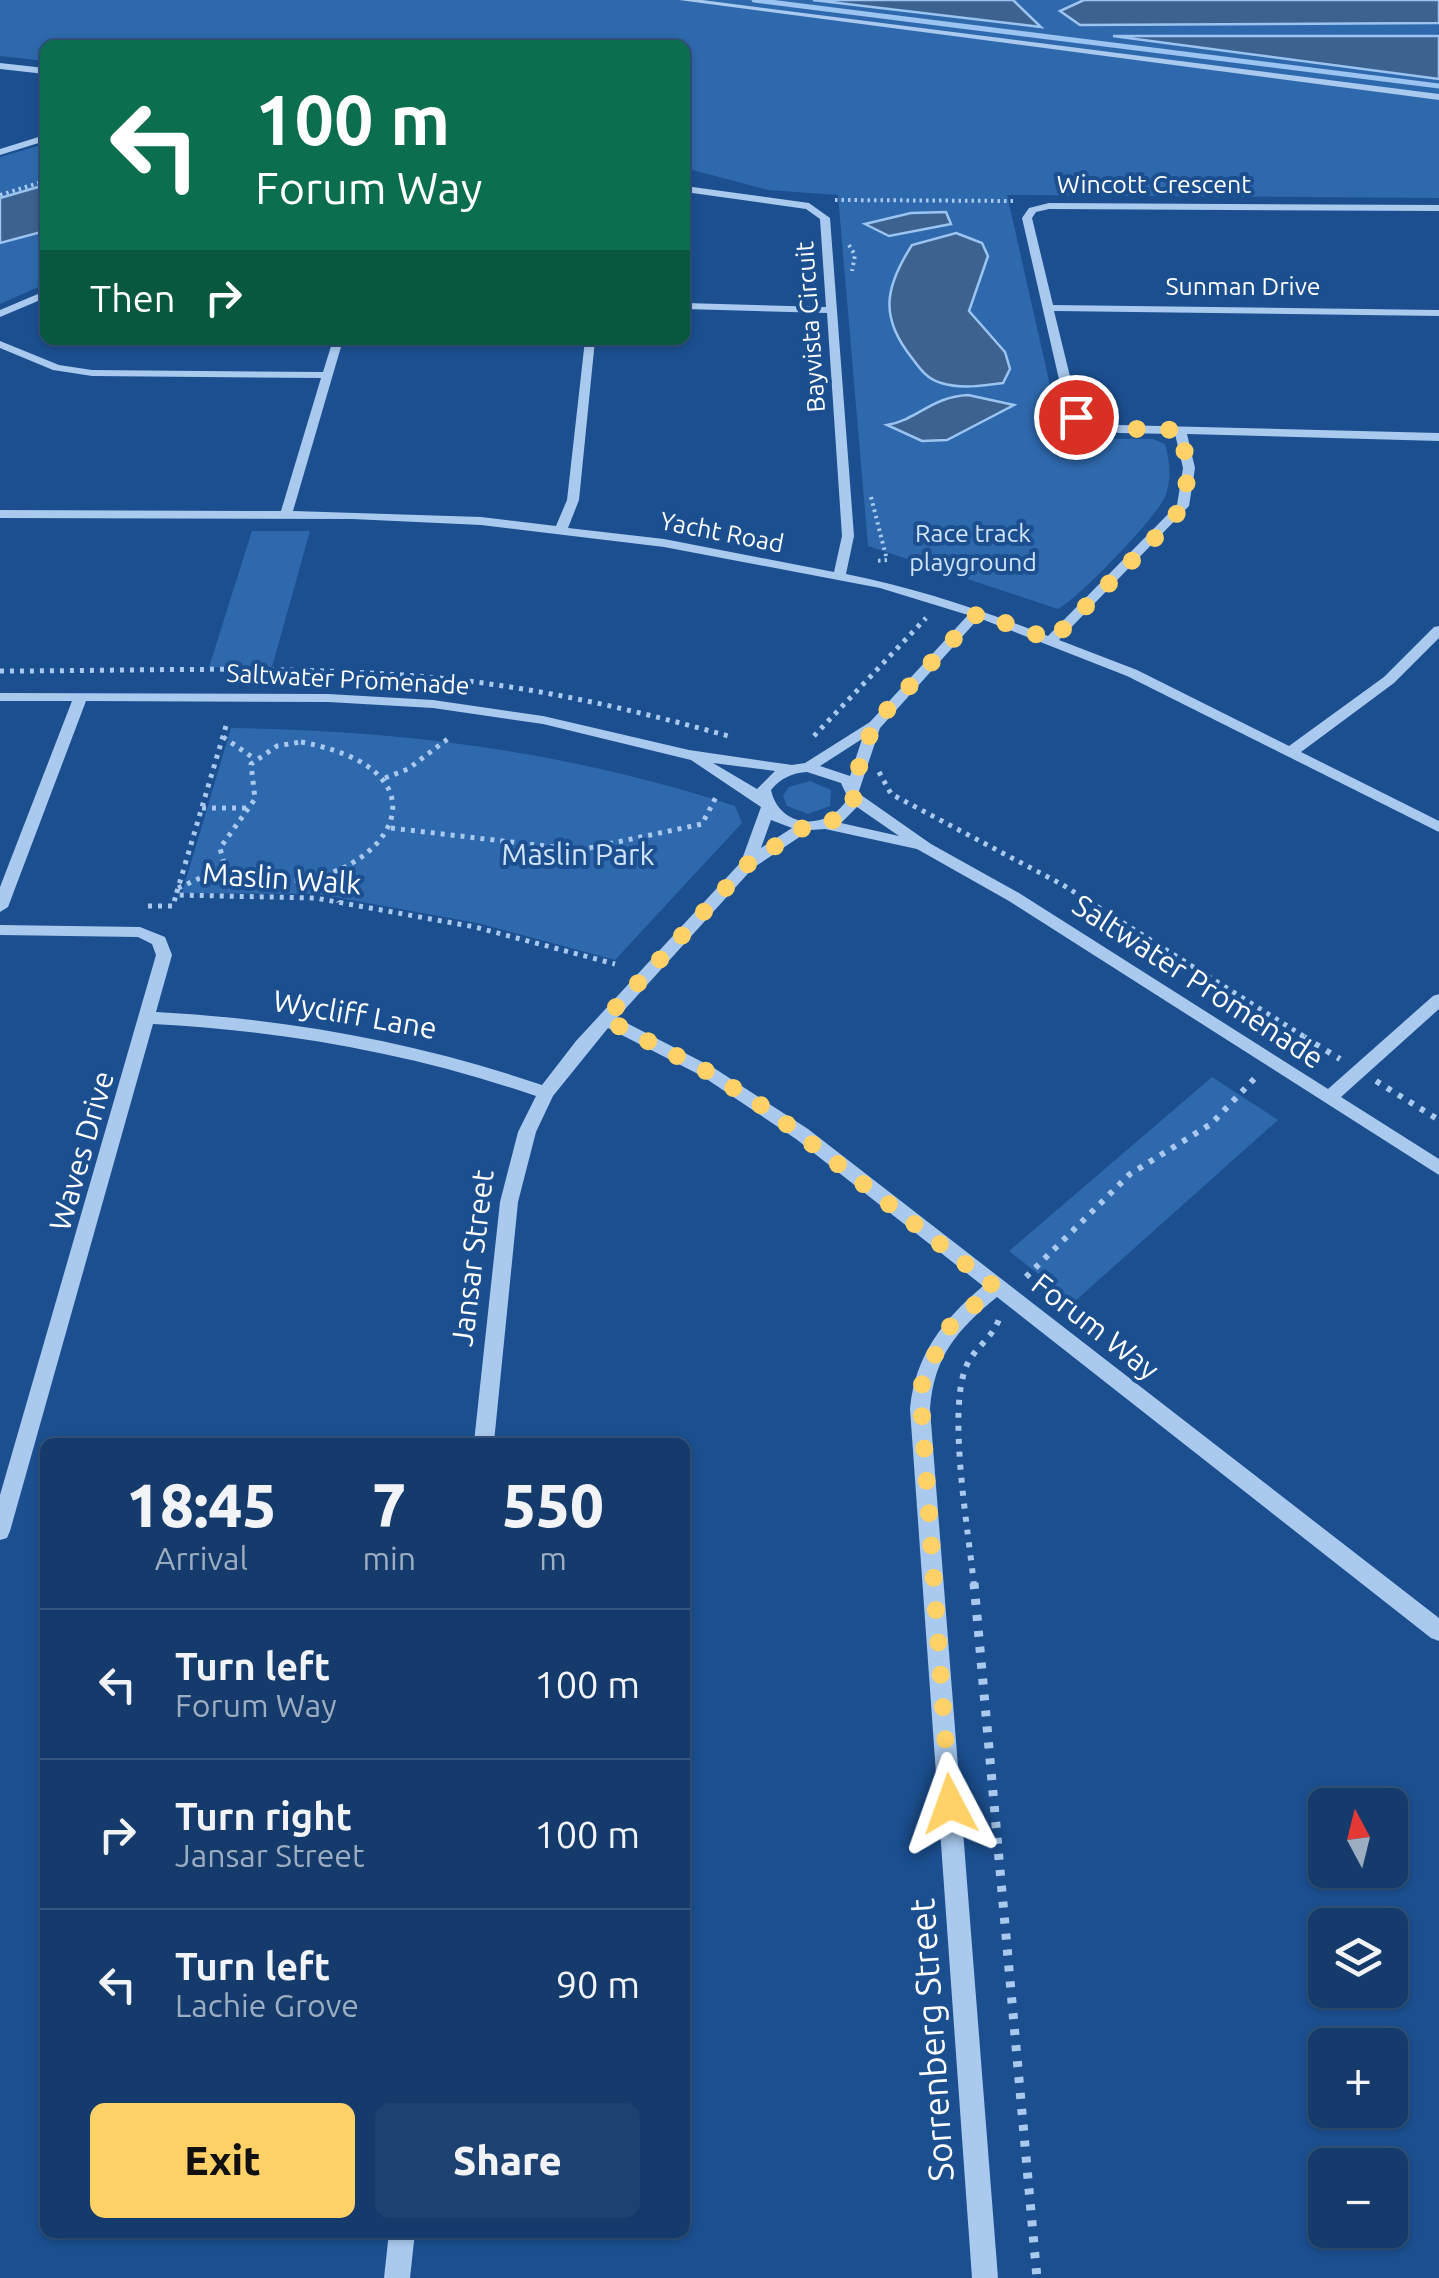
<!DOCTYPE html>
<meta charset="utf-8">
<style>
body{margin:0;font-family:Ubuntu,sans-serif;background:#1d4271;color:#f1f3f6;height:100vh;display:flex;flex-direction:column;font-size:38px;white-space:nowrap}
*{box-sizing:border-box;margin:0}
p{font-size:32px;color:#9dadc1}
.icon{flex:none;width:55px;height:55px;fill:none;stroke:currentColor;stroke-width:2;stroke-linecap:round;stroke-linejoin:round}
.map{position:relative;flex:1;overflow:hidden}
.panel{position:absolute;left:40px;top:1438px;width:650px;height:800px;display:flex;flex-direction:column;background:#143b6b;border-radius:15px;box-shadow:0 2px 8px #0004,0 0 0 2px #33557e}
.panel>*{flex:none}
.hud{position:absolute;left:40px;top:40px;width:650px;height:305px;border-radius:15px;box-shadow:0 2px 8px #0004,0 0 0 2px #33557e;background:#0b6e4f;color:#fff;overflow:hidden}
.needle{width:65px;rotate:353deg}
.tools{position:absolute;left:1308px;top:1788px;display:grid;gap:20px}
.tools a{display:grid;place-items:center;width:100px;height:100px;border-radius:15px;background:#143b6b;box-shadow:0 2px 8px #0004,0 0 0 2px #33557e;font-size:50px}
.pin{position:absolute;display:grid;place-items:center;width:85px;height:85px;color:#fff;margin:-42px;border:5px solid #fff;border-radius:50%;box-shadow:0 2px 10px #0007}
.me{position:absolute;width:110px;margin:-55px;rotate:356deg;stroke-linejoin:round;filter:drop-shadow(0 0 8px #0008)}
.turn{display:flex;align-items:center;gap:35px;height:210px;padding:0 50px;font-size:45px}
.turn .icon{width:130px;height:130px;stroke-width:2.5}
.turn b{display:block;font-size:70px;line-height:85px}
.then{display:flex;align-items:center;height:95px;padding:0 50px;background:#0003;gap:20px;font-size:38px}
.eta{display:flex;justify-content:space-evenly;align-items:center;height:170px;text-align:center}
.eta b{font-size:60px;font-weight:800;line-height:70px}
.cta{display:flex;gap:20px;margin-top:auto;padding:20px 50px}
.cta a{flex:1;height:115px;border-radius:15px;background:#ffd166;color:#111;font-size:40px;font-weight:800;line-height:115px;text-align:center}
.cta a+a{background:#1d4271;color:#f1f3f6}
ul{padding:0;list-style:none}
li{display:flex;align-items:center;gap:30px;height:150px;padding:0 50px;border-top:2px solid #33557e}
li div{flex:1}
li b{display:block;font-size:38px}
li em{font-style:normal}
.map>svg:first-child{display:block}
.green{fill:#2e69ad}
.water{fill:#3c6290;stroke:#9cc4f0;stroke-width:2.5}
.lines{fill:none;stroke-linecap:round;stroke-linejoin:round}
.stream{stroke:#9cc4f0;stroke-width:5}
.path-far3{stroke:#a9c9ee;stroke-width:4;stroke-dasharray:2.5 4;stroke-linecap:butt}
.path-far2{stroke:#a9c9ee;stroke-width:5;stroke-dasharray:4 6;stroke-linecap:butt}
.path-far1{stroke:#a9c9ee;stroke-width:6;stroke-dasharray:5 8;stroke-linecap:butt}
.path{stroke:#a9c9ee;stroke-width:9;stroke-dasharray:6 10;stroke-linecap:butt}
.minor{fill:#a9c9ee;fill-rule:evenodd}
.route{stroke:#ffd166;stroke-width:18;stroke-dasharray:0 32.4}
.labels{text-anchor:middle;stroke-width:8;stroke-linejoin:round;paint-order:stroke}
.far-street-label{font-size:25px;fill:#fff;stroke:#1b4f8f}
.far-park-label{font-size:25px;fill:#cfe3fa;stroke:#1b4f8f}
.park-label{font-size:30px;fill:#cfe3fa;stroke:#1b4f8f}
.street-label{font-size:30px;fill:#fff;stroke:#1b4f8f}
.near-street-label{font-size:35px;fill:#fff;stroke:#1b4f8f}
</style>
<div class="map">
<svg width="1439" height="2278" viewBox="0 0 1439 2278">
<rect width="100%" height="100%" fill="#1b4f8f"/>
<!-- green -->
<path class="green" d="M 0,0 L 1439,0 L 1439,198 L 1007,195 L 1062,438 L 1153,439 L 1165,444 C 1170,463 1172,479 1165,497 C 1155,519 1079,598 1058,609 L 868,546 L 838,195 L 768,190 L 685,168 L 685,45 L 45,45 L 45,61 L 0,56 Z
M 45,144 L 45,284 L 0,304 L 0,157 Z
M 252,531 L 310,531 L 272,667 L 209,667 Z
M 231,728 C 405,730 569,752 735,806 L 742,823 L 615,960 L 477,923 L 318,894 L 182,893 Z
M 810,781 L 831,790 L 830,806 L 808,814 L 787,806 L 783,796 L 789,787 Z
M 1212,1077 L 1278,1120 L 1074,1302 L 1009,1251 Z"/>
<!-- water -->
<path class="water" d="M 813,0 L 1013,0 L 1041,27 Z
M 1084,0 L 1439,0 L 1439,23 L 1080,25 L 1060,11 Z
M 1113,36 L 1439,36 L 1439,79 Z
M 45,185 L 45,231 L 0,243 L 0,198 Z
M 946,212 L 951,224 L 889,236 L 865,224 L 911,213 Z
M 956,233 L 982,243 L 988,256 L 969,311 L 1005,352 L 1010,369 L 1003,383 C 982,386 961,389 941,383 C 927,379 920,369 912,358 C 879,317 885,287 912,245 Z
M 968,395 L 1014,405 L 947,440 L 922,441 L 887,425 C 919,419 931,397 968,395 Z"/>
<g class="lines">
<!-- stream -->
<path class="stream" d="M 754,0 L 1439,86"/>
<!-- path-far3 -->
<path class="path-far3" d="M 0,195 L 45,181
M 835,200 L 1017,201
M 849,245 L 855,255 L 852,271
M 871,497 L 887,560 L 875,561"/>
<!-- path-far2 -->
<path class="path-far2" d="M 0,671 C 149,671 300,664 449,679 C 545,689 639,711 732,737
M 226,726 L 176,895 L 315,898 L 475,927 L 615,964
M 814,736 L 926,618
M 223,737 L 255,759
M 301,742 C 492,778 344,927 225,867 L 220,848 L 255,799 L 251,764 L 277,746 Z
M 879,772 L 891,794 L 1063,885 L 1308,1039
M 385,778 L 408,769 L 449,738
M 202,808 L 251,808
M 391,828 L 580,850 L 702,824 L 716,797
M 325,874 L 339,902
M 178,888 L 225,867
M 148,906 L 173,906 L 176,895
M 1301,1039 L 1305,1036"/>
<!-- path-far1 -->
<path class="path-far1" d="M 1304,1037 L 1340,1059
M 1292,1046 L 1304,1037
M 1376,1081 L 1439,1120
M 1026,1277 L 1130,1174 L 1211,1124 L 1256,1077
M 974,1586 C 969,1533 947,1413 966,1367 C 974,1347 994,1338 1000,1316"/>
<!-- path -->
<path class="path" d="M 974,1583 L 1037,2278"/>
<!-- minor -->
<path class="minor" d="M 679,0 L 702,0 L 1439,94 L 1439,100 Z
M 0,63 L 45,68 L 45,74 L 0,69 Z
M 45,135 L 45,141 L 0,155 L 0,149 Z
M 685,186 L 809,203 L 830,218 L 854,536 L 846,574 C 916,588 982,610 1048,636 L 1177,505 L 1183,468 L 1175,434 L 1119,433 L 1085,426 L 1066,410 L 1022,218 L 1029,208 L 1049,203 L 1439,205 L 1439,211 L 1049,209 L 1036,212 L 1032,218 L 1053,305 L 1439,310 L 1439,316 L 1054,311 L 1078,409 L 1089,420 L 1119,425 L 1439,433 L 1439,441 L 1187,434 L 1195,468 L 1189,506 L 1059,640 L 1137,670 L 1289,746 L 1384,677 L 1434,627 L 1439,626 L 1439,638 L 1394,683 L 1301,752 L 1439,821 L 1439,832 L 1127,676 L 979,618 L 880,728 L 859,791 L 861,795 L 931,844 L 1019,893 L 1328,1089 L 1433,996 L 1439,994 L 1439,1009 L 1341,1097 L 1439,1159 L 1439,1175 L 1009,901 L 917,849 L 825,829 L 810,830 L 753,868 L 617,1018 L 714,1068 L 808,1129 L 1439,1618 L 1439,1641 L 1431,1638 L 997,1297 C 957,1330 934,1356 930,1409 L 998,2278 L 972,2278 L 910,1409 C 915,1355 943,1320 983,1286 L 796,1139 L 702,1076 L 608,1028 L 553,1096 L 536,1132 L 518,1202 L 494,1442 L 474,1442 L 500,1202 L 518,1132 L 536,1096 C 410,1053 285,1031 153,1024 L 10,1531 L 7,1538 L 0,1540 L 0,1495 L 156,955 L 152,944 L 138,937 L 0,935 L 0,925 L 140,927 L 165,937 L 172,955 L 156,1012 C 289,1019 416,1042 542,1085 L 576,1041 L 741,862 L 761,807 L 691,760 L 543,724 L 433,708 L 328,702 L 86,701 L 8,907 L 0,912 L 0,887 L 72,701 L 0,701 L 0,693 L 328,694 L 433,700 L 543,716 L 689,750 L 792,765 L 805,763 L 870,722 L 968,615 L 880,588 L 664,547 L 481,525 L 352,519 L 0,518 L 0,510 L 281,511 L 321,378 L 92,376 L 53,370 L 0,348 L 0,341 L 59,365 L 92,370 L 323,372 L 333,340 L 343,340 L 293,511 L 481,517 L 556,526 L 567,500 L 585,340 L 595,340 L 579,500 L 568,528 L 664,539 L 834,572 L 842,536 L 827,313 L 685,309 L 685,303 L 826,307 L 820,219 L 806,209 L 685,192 ZM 862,739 L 850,776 L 820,766 ZM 713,763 L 775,771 L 757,789 ZM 807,772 L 841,783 L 848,798 C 829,831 780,830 771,790 C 781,778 792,773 807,772 ZM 857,807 L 899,836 L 841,823 ZM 771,820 L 792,828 L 761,848 Z
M 45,291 L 45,298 L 0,317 L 0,310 Z
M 389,2232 L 415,2232 L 410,2278 L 384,2278 Z"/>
</g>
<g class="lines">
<!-- route -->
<path class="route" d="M 950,1804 L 920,1389 L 946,1330 L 995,1287 L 770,1111 L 708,1072 L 605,1019 L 748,864 L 806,826 L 825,824 L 846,814 L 852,807 L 860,762 L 874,724 L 978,613 L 1052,640 L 1172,521 C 1193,492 1188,463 1180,430 L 1100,428 L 1076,417"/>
</g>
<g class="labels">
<!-- far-street labels -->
<g class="far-street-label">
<text x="1154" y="193">Wincott Crescent</text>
<text x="1243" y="295">Sunman Drive</text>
<text transform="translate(810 327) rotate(-94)" y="9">Bayvista Circuit</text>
<text transform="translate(722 532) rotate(11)" y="9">Yacht Road</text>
<text transform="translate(348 679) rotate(3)" y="9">Saltwater Promenade</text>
</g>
<!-- far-park labels -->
<g class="far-park-label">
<text x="973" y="542">Race track<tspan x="973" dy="29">playground</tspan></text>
</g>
<!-- park labels -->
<g class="park-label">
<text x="578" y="865">Maslin Park</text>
</g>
<!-- street labels -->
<g class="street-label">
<text transform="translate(282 879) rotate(4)" y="10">Maslin Walk</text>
<text transform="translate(1198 982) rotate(33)" y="10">Saltwater Promenade</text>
<text transform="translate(355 1015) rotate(10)" y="10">Wycliff Lane</text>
<text transform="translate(82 1151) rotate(-74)" y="10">Waves Drive</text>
<text transform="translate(473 1258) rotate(-83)" y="10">Jansar Street</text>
<text transform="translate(1095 1327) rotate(38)" y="10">Forum Way</text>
</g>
<!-- near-street labels -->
<g class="near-street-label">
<text transform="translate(932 2040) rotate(-94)" y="12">Sorrenberg Street</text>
</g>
</g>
</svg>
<div class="tools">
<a><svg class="needle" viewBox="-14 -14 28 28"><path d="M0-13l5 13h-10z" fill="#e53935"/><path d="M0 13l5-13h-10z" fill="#9dadc1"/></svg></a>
<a><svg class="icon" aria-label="layers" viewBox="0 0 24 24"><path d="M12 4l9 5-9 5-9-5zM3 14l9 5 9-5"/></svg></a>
<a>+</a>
<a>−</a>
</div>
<div class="pin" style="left:1076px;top:417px;background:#d93025"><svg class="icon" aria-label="arrive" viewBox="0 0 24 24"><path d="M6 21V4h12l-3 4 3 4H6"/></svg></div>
<svg class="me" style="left:950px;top:1804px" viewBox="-20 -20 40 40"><path d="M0-17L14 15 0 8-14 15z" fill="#ffd166" stroke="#fff" stroke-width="4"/></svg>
<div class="hud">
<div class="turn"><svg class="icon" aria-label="left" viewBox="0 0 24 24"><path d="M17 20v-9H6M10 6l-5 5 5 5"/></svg><div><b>100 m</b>Forum Way</div></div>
<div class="then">Then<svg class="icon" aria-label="right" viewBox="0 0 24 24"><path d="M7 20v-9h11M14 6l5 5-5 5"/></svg></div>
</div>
<section class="panel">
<div class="eta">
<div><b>18:45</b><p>Arrival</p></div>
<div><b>7</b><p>min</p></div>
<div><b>550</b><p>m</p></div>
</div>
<ul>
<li><svg class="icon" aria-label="left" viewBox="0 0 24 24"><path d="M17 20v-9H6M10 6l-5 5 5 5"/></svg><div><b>Turn left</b><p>Forum Way</p></div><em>100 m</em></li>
<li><svg class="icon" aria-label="right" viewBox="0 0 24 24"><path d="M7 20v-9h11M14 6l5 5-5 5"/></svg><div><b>Turn right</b><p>Jansar Street</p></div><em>100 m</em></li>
<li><svg class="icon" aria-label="left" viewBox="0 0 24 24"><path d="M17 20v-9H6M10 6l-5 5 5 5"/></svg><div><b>Turn left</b><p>Lachie Grove</p></div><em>90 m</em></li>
</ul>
<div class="cta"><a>Exit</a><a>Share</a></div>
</section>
</div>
